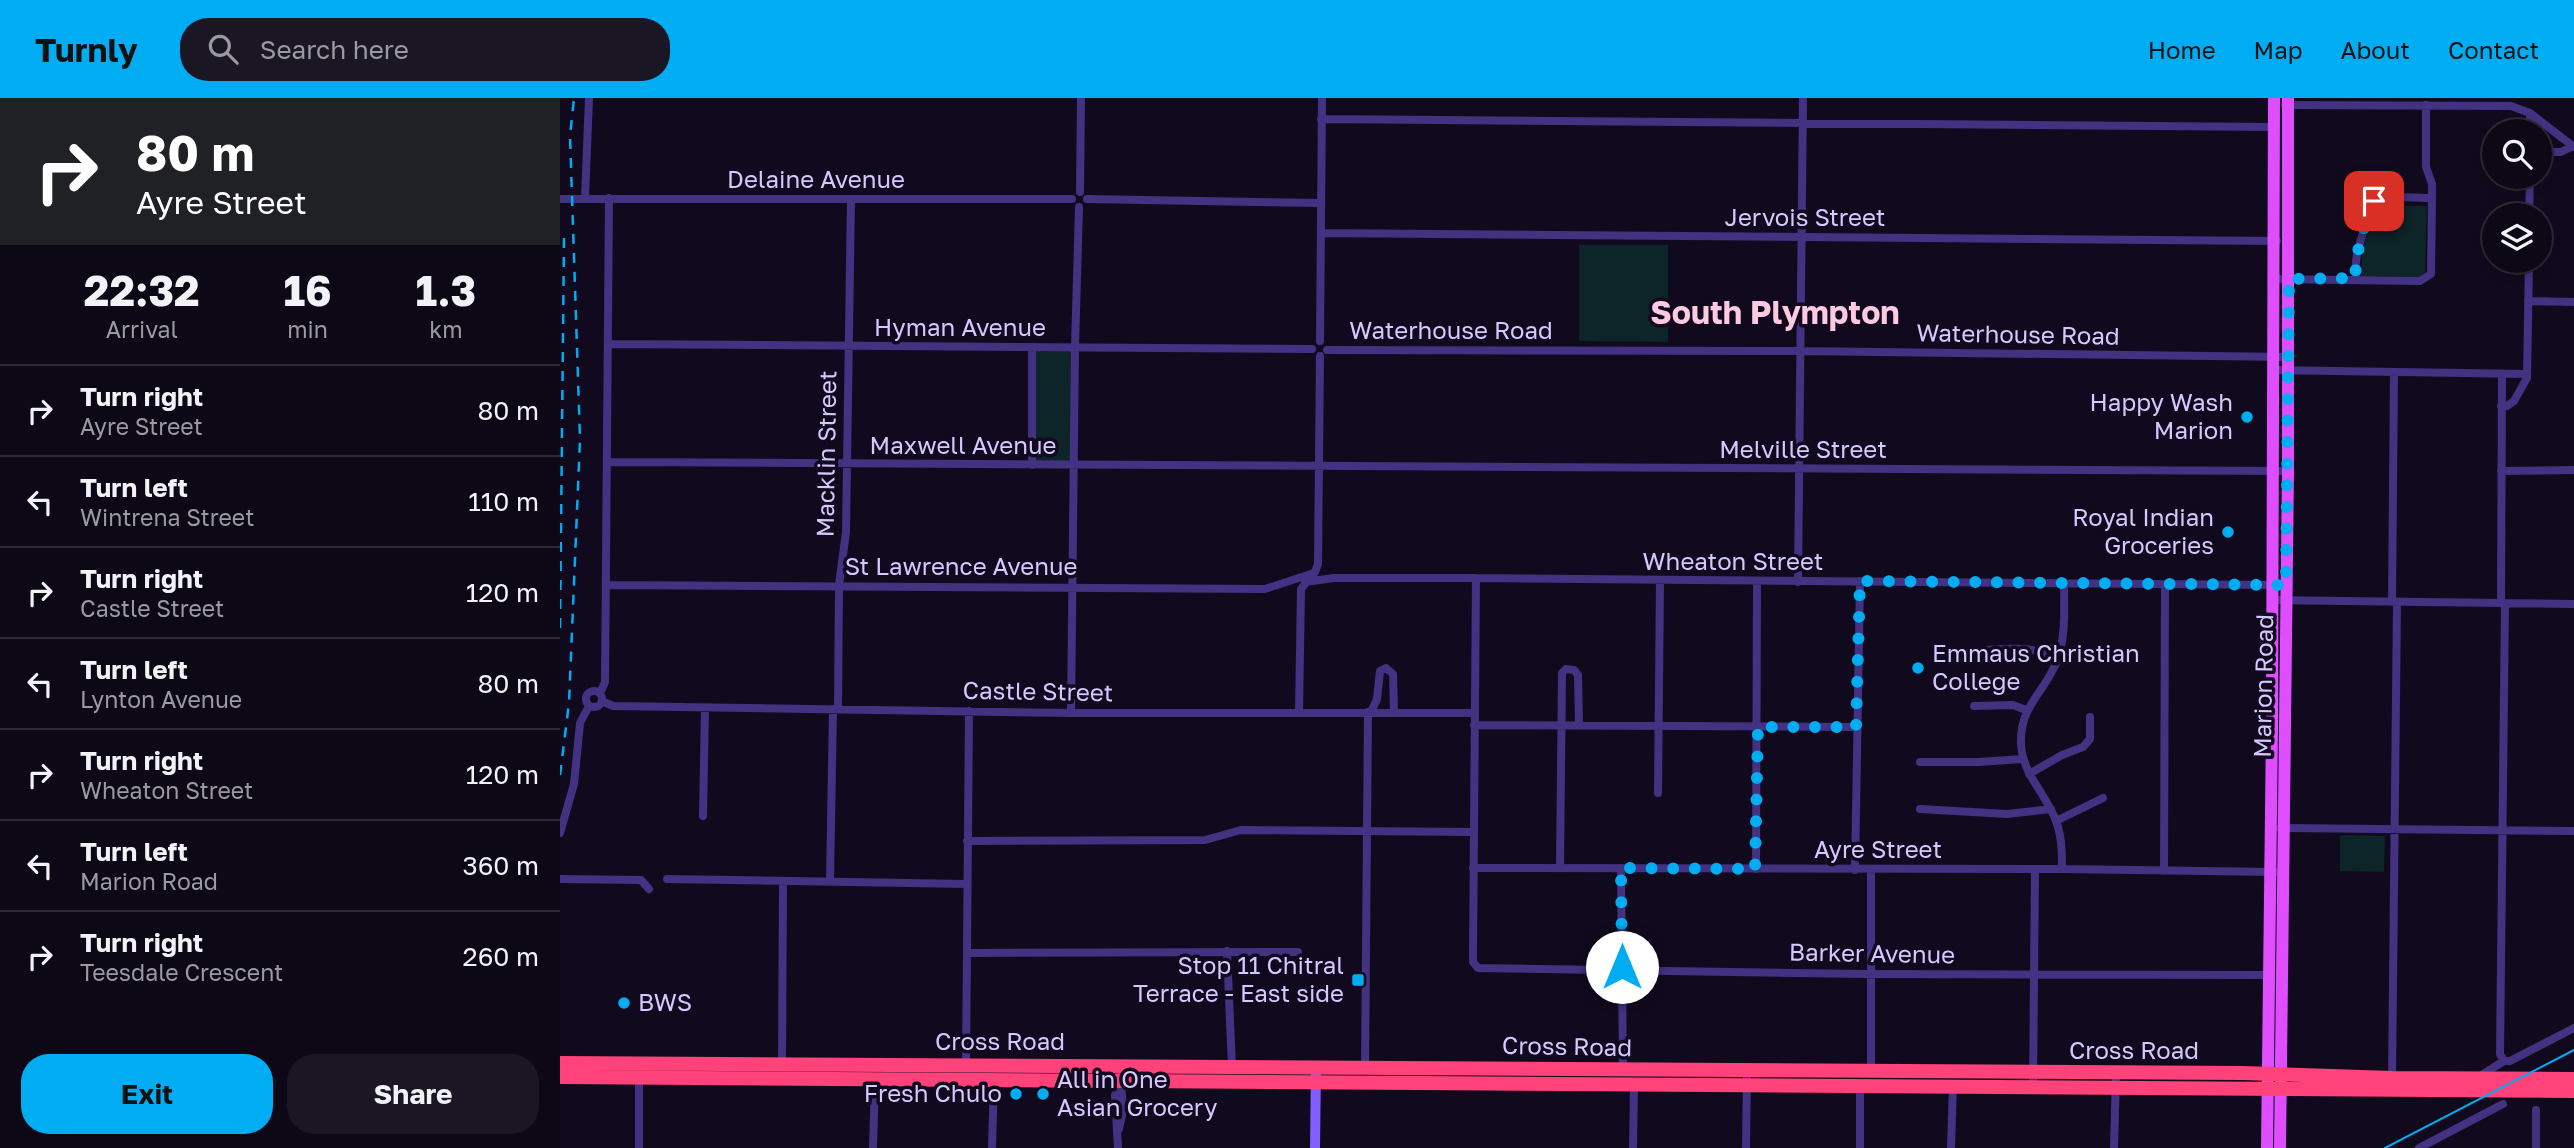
<!DOCTYPE html>
<style>
body{margin:0;font-family:"Golos Text",sans-serif;background:#1b1623;color:#f1f3f6;height:100vh;display:flex;flex-direction:column;font-size:26px;white-space:nowrap}
*{box-sizing:border-box;margin:0}
p{font-size:23px;color:#9a9aa1}
.icon{flex:none;width:38px;height:38px;fill:none;stroke:currentColor;stroke-width:2;stroke-linecap:round;stroke-linejoin:round}
.map{position:relative;flex:1;overflow:hidden}
.sheet{display:flex;flex-direction:column;background:#0d0816;width:560px}
.sheet>*{flex:none}
.guide{background:#202124;color:#fff;overflow:hidden}
.fabs{position:absolute;left:1922px;top:21px;display:grid;gap:14px}
.fabs a{display:grid;place-items:center;width:70px;height:70px;border-radius:50%;background:#0d0816;box-shadow:0 4px 10px #0003,0 0 0 2px #2d2935;font-size:35px}
.pin{position:absolute;display:grid;place-items:center;width:60px;height:60px;color:#fff;margin:-30px;border-radius:14px;box-shadow:0 4px 10px #0006}
.me{position:absolute;width:77px;margin:-38px;rotate:0deg;stroke-linejoin:round;filter:drop-shadow(0 0 5px #0008)}
.turn{display:flex;align-items:center;gap:24px;height:147px;padding:0 21px;font-size:32px}
.turn .icon{width:91px;height:91px;stroke-width:2.5}
.turn b{display:block;font-size:49px;line-height:60px}
.eta{display:flex;justify-content:space-evenly;align-items:center;height:119px;text-align:center}
.eta b{font-size:42px;font-weight:700;line-height:49px}
.action{display:flex;gap:14px;margin-top:auto;padding:14px 21px}
.action a{flex:1;height:80px;border-radius:28px;background:#00acf2;color:#111;font-size:28px;font-weight:700;line-height:80px;text-align:center}
.action a+a{background:#1b1623;color:#f1f3f6}
ul{padding:0;list-style:none}
li{display:flex;align-items:center;gap:21px;height:91px;padding:0 21px;border-top:2px solid #2d2935}
li div{flex:1}
li b{display:block;font-size:26px}
li em{font-style:normal}
header{display:flex;align-items:center;gap:42px;box-sizing:border-box;height:98px;padding:0 35px;background:#00acf2;color:#111}
header strong{font-size:33px}
nav{display:flex;gap:38px;margin-inline-start:auto;font-size:24px}
.search{width:490px;height:63px;background:#1b1623;display:flex;align-items:center;gap:18px;box-sizing:border-box;padding:0 24px;border-radius:28px;color:#9a9aa1;font-size:26px}
main{display:flex;flex:1;min-height:0}
.map>svg:first-child{display:block}
.green{fill:#0d2429}
.lines{fill:none;stroke-linecap:round;stroke-linejoin:round}
.street{stroke:#433182;stroke-width:8}
.secondary{stroke:#815eff;stroke-width:10}
.primary{stroke:#de4eff;stroke-width:12}
.highway{stroke:#ff4279;stroke-width:14}
.tram{stroke:#00acf2;stroke-width:2}
.rail{stroke:#00acf2;stroke-width:2.5;stroke-dasharray:10 9;stroke-linecap:butt}
.route{stroke:#00acf2;stroke-width:12;stroke-dasharray:0 21.6}
.poi-dot{fill:#00acf2;stroke:#110a1e;stroke-width:2.5}
.labels{text-anchor:middle;stroke-width:7;stroke-linejoin:round;paint-order:stroke}
.street-label{font-size:24px;fill:#d8c7ff;stroke:#110a1e}
.poi-label{font-size:24px;fill:#d8c7ff;stroke:#110a1e;text-anchor:end}
.district-label{font-size:32px;font-weight:bold;fill:#ffc9e1;stroke:#110a1e}
</style>
<header>
<strong>Turnly</strong>
<div class="search"><svg class="icon" aria-label="search" viewBox="0 0 24 24"><circle cx="10" cy="10" r="6"/><path d="M15 15l6 6"/></svg>Search here</div>
<nav><a>Home</a><a>Map</a><a>About</a><a>Contact</a></nav>
</header>
<main>
<section class="sheet">
<div class="guide">
<div class="turn"><svg class="icon" aria-label="right" viewBox="0 0 24 24"><path d="M7 20v-9h11M14 6l5 5-5 5"/></svg><div><b>80 m</b>Ayre Street</div></div>
</div>
<div class="eta">
<div><b>22:32</b><p>Arrival</p></div>
<div><b>16</b><p>min</p></div>
<div><b>1.3</b><p>km</p></div>
</div>
<ul>
<li><svg class="icon" aria-label="right" viewBox="0 0 24 24"><path d="M7 20v-9h11M14 6l5 5-5 5"/></svg><div><b>Turn right</b><p>Ayre Street</p></div><em>80 m</em></li>
<li><svg class="icon" aria-label="left" viewBox="0 0 24 24"><path d="M17 20v-9H6M10 6l-5 5 5 5"/></svg><div><b>Turn left</b><p>Wintrena Street</p></div><em>110 m</em></li>
<li><svg class="icon" aria-label="right" viewBox="0 0 24 24"><path d="M7 20v-9h11M14 6l5 5-5 5"/></svg><div><b>Turn right</b><p>Castle Street</p></div><em>120 m</em></li>
<li><svg class="icon" aria-label="left" viewBox="0 0 24 24"><path d="M17 20v-9H6M10 6l-5 5 5 5"/></svg><div><b>Turn left</b><p>Lynton Avenue</p></div><em>80 m</em></li>
<li><svg class="icon" aria-label="right" viewBox="0 0 24 24"><path d="M7 20v-9h11M14 6l5 5-5 5"/></svg><div><b>Turn right</b><p>Wheaton Street</p></div><em>120 m</em></li>
<li><svg class="icon" aria-label="left" viewBox="0 0 24 24"><path d="M17 20v-9H6M10 6l-5 5 5 5"/></svg><div><b>Turn left</b><p>Marion Road</p></div><em>360 m</em></li>
<li><svg class="icon" aria-label="right" viewBox="0 0 24 24"><path d="M7 20v-9h11M14 6l5 5-5 5"/></svg><div><b>Turn right</b><p>Teesdale Crescent</p></div><em>260 m</em></li>
</ul>
<div class="action"><a>Exit</a><a>Share</a></div>
</section>
<div class="map">
<svg width="2014" height="1050" viewBox="0 0 2014 1050">
<rect width="100%" height="100%" fill="#110a1e"/>
<!-- green -->
<path class="green" d="M 1811,108 L 1867,108 L 1865,174 L 1860,179 L 1801,178 L 1802,150 L 1810,131 Z
M 1019,147 L 1108,147 L 1108,244 L 1019,243 Z
M 473,248 L 514,249 L 513,367 L 473,367 Z
M 1780,737 L 1825,738 L 1824,774 L 1780,773 Z"/>
<g class="lines">
<!-- street -->
<path class="street" d="M 1725,7 L 1951,8 L 1970,15 L 2014,49
M 761,21 L 1714,29
M 1970,33 L 1970,15
M 1979,54 L 2001,54 L 2013,48
M 520,94 L 521,0
M 25,100 L 29,0
M 0,101 L 512,101
M 527,101 L 761,105
M 1969,117 L 1970,79
M 761,135 L 1717,143
M 1796,180 C 1794,161 1799,149 1804,131 C 1806,124 1804,115 1808,109 C 1815,95 1858,100 1872,100
M 1713,181 L 1860,183 L 1871,176 L 1872,100 L 1872,86 L 1866,69 L 1866,7
M 1968,203 L 2014,204
M 760,243 L 762,0
M 48,246 L 752,251
M 472,249 L 472,367
M 767,252 L 1240,253 L 1728,259
M 1713,272 L 1967,276
M 1941,308 L 1947,308 L 1954,303 L 1967,280 L 1969,163
M 47,364 L 1728,373
M 1941,373 L 2014,372
M 916,480 L 913,857 L 913,864 L 918,870 L 1305,876 L 1710,877
M 745,484 L 774,480 L 916,480 L 1714,487
M 1238,484 L 1243,0
M 46,487 L 705,491 L 754,475
M 1712,502 L 2014,506
M 1832,504 L 1834,275
M 1941,505 L 1942,276
M 1414,553 C 1444,551 1471,546 1498,561
M26 601a8 8 0 1 1 16 0a8 8 0 1 1-16 0Z
M 40,595 L 45,584 L 49,100
M 42,603 L 53,608 L 511,615 L 915,615
M 1414,608 L 1453,607 L 1466,612
M 278,611 L 279,487 L 286,434 L 291,101
M 811,614 L 817,601 L 820,573 L 826,570 L 833,576 L 834,615
M 511,615 L 515,249 L 519,109
M 739,615 L 741,491 L 755,474 L 758,466 L 760,258
M 914,627 L 1296,629
M 1360,664 L 1418,664 L 1463,661
M 1469,676 L 1502,657 L 1523,649 L 1530,641 L 1530,619
M 1098,695 L 1100,483
M 1360,711 L 1447,716 L 1491,711
M 143,718 L 145,610
M 1496,723 L 1543,700
M 1720,730 L 2014,733
M 0,735 L 14,686 L 20,625 L 29,608
M 407,743 L 645,742 L 681,732 L 913,734
M 1000,769 L 1002,575 L 1006,571 L 1014,572 L 1018,577 L 1019,627
M 913,770 L 1502,771 L 1715,774
M 1061,770 L 1063,972
M 1196,771 L 1197,484
M 1502,771 C 1502,755 1502,739 1496,723 C 1487,697 1462,676 1461,646 C 1459,607 1487,593 1498,560 C 1506,536 1504,510 1504,485
M 1295,772 L 1300,483
M 1311,772 L 1311,974
M 1604,773 L 1605,487
M 0,781 L 81,782 L 89,791
M 107,781 L 407,786
M 270,783 L 273,611
M 667,853 L 672,969
M 407,855 L 738,854
M 1944,963 L 1940,956 L 1945,505
M 222,969 L 223,783
M 406,970 L 409,613
M 805,972 L 808,614
M 1920,978 L 1944,963 L 1950,963 L 2014,930
M 1832,981 L 1837,504
M 1473,990 L 1475,771
M 1976,1012 L 1976,1050
M 559,1031 L 563,1013 L 560,967
M 79,1050 L 79,976
M 313,1050 L 315,980
M 432,1050 L 434,979
M 558,1050 L 555,997 L 560,982
M 1073,1050 L 1074,987
M 1186,1050 L 1187,973
M 1300,1050 L 1300,988
M 1391,1050 L 1393,986
M 1554,1050 L 1556,976
M 1859,1050 L 1943,1006"/>
<!-- secondary -->
<path class="secondary" d="M 755,1050 L 756,968"/>
<!-- primary -->
<path class="primary" d="M 1707,1050 L 1712,630 L 1714,0
M 1720,1050 L 1728,373 L 1728,0"/>
<!-- highway -->
<path class="highway" d="M 0,965 L 1683,975 L 1832,980 L 2014,981
M 0,979 L 2014,993"/>
<!-- tram -->
<path class="tram" d="M 1825,1050 L 2014,952"/>
<!-- rail -->
<path class="rail" d="M 0,530 L 4,138
M 0,677 L 9,605 L 20,341 L 10,38 L 14,0"/>
</g>
<g class="lines">
<!-- route -->
<path class="route" d="M 1062,869 L 1061,770 L 1195,771 L 1198,629 L 1296,629 L 1300,483 L 1726,487 L 1729,181 L 1796,180 C 1794,160 1800,148 1804,129 C 1807,118 1805,111 1814,103"/>
</g>
<!-- markers -->
<g class="poi-dot">
<circle cx="1687" cy="319" r="7"/>
<circle cx="1668" cy="434" r="7"/>
<circle cx="1358" cy="570" r="7"/>
<rect x="791" y="875" width="14" height="14" rx="3.5"/>
<circle cx="64" cy="905" r="7"/>
<circle cx="456" cy="996" r="7"/>
<circle cx="483" cy="996" r="7"/>
</g>
<g class="labels">
<!-- street labels -->
<g class="street-label">
<text x="256" y="90">Delaine Avenue</text>
<text x="1245" y="128">Jervois Street</text>
<text x="400" y="238">Hyman Avenue</text>
<text x="891" y="241">Waterhouse Road</text>
<text transform="translate(1458 237) rotate(1)" y="8">Waterhouse Road</text>
<text x="403" y="356">Maxwell Avenue</text>
<text x="1243" y="360">Melville Street</text>
<text transform="translate(267 356) rotate(-89)" y="8">Macklin Street</text>
<text x="1173" y="472">Wheaton Street</text>
<text x="401" y="477">St Lawrence Avenue</text>
<text transform="translate(1704 588) rotate(-89)" y="8">Marion Road</text>
<text transform="translate(478 594) rotate(1)" y="8">Castle Street</text>
<text x="1318" y="760">Ayre Street</text>
<text transform="translate(1312 856) rotate(1)" y="8">Barker Avenue</text>
<text x="440" y="952">Cross Road</text>
<text transform="translate(1007 949) rotate(1)" y="8">Cross Road</text>
<text x="1574" y="961">Cross Road</text>
</g>
<!-- poi labels -->
<g class="poi-label">
<text x="1673" y="313">Happy Wash<tspan x="1673" dy="28">Marion</tspan></text>
<text x="1654" y="428">Royal Indian<tspan x="1654" dy="28">Groceries</tspan></text>
<text x="1372" y="564" text-anchor="start">Emmaus Christian<tspan x="1372" dy="28">College</tspan></text>
<text x="784" y="876">Stop 11 Chitral<tspan x="784" dy="28">Terrace - East side</tspan></text>
<text x="78" y="913" text-anchor="start">BWS</text>
<text x="497" y="990" text-anchor="start">All in One<tspan x="497" dy="28">Asian Grocery</tspan></text>
<text x="442" y="1004">Fresh Chulo</text>
</g>
<!-- district labels -->
<g class="district-label">
<text x="1215" y="226">South Plympton</text>
</g>
</g>
</svg>
<div class="fabs">
<a><svg class="icon" aria-label="search" viewBox="0 0 24 24"><circle cx="10" cy="10" r="6"/><path d="M15 15l6 6"/></svg></a>
<a><svg class="icon" aria-label="layers" viewBox="0 0 24 24"><path d="M12 4l9 5-9 5-9-5zM3 14l9 5 9-5"/></svg></a>
</div>
<div class="pin" style="left:1814px;top:103px;background:#d93025"><svg class="icon" aria-label="arrive" viewBox="0 0 24 24"><path d="M6 21V4h12l-3 4 3 4H6"/></svg></div>
<svg class="me" style="left:1062px;top:869px" viewBox="-20 -20 40 40"><circle r="19" fill="#fff"/><path d="M0-13L10 11 0 6-10 11z" fill="#00acf2"/></svg>
</div>
</main>
